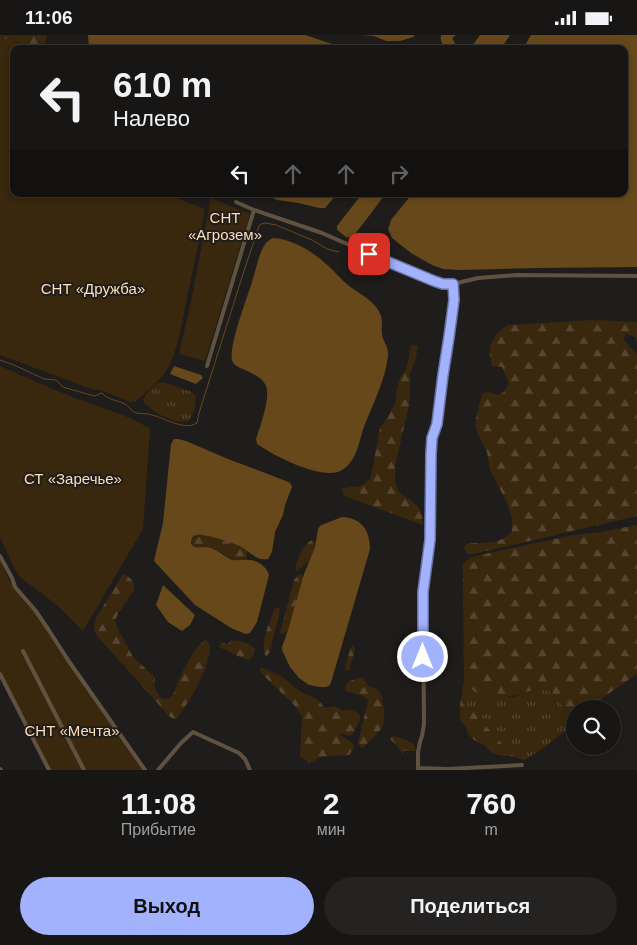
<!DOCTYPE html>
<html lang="ru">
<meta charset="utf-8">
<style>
body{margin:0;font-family:Helvetica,sans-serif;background:#242322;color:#f1f3f6;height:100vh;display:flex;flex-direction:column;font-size:19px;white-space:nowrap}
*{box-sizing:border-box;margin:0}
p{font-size:16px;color:#9e9fa0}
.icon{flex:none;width:28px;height:28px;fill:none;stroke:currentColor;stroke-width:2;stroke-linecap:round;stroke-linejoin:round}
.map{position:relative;height:735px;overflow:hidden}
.drawer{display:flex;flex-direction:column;background:#171614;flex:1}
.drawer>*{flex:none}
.top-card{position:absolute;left:10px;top:10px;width:618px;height:152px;border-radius:10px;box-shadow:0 2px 8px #0003,0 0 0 1px #363534;background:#171614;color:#f1f3f6;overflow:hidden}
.buttons{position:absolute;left:566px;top:665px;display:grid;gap:10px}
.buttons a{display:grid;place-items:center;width:55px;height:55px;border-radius:50%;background:#171614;box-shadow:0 2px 8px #0003,0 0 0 1px #363534;font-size:25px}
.pin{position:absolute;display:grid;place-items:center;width:42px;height:42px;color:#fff;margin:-21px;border-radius:10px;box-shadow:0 2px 8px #0006}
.me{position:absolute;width:55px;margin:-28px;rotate:0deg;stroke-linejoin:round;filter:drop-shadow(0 0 4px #0008)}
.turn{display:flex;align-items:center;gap:18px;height:105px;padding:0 20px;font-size:22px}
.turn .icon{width:65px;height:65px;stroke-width:2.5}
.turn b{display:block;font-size:35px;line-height:42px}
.lanes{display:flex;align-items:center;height:48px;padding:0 20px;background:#0003;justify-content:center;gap:25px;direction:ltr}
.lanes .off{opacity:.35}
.eta{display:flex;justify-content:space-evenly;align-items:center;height:85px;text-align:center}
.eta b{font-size:30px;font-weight:700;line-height:35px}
.action{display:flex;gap:10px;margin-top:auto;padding:10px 20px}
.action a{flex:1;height:58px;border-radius:30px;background:#a2b2fd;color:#111;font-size:20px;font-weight:700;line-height:58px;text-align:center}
.action a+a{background:#242322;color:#f1f3f6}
.status{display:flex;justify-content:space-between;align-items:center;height:35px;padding:0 25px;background:#171614;direction:ltr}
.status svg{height:14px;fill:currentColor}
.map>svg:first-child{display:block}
.grass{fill:url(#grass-tufts)}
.forest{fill:url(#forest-firs)}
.garden{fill:#39270e}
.water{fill:#67481a}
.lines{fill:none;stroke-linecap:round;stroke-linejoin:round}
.stream{stroke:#67481a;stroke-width:1}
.minor{stroke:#605240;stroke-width:4}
.route-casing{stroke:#6974a4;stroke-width:12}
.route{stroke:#a2b2fd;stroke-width:9}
.labels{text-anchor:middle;stroke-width:4;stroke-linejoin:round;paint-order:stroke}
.park-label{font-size:15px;fill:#fedfb7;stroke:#1f1d1b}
</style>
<div class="status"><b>11:06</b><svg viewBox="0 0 49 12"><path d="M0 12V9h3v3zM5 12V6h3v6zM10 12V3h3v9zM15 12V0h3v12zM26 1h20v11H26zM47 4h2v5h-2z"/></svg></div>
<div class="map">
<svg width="637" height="735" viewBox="0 0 637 735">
<defs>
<pattern id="grass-tufts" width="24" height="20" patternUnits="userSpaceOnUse" patternTransform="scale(1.25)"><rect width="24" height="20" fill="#39270e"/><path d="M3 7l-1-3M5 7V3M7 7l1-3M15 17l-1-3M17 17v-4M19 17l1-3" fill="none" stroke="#564631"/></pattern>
<pattern id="forest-firs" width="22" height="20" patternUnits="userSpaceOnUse" patternTransform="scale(1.25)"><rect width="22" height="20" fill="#39270e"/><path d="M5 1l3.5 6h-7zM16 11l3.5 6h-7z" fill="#564631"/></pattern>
</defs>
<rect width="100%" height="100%" fill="#1f1d1b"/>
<!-- grass -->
<path class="grass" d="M 162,347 L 192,357 L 196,361 C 195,370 195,379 188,386 C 183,387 177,387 172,385 C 163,382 147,373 143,365 C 147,357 153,349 162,347 Z
M 464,646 C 468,650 473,657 479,659 C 484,661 508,663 513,662 C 523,659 533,653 543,654 C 559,657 561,676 575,681 L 575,687 C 559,701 543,715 524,725 L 514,722 L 466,669 L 462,658 Z"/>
<!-- forest -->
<path class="forest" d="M 0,0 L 47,0 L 44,14 L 26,14 L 10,2 L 0,7 Z
M 593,285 L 637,287 L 637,306 L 635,302 L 626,299 L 623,304 L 637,320 L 637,481 L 473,519 L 467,519 L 464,513 L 466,509 C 482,506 501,511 512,496 L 512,483 L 507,468 L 490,435 L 487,417 L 477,397 L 475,387 L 482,359 L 487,357 L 498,360 L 504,357 L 509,349 L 502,332 L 492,331 C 487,311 491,301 508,290 Z
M 412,310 L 418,311 L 416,323 L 410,339 L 410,366 L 395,431 L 395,443 L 397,453 L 400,458 L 412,466 L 419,473 L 422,480 L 423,490 L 344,461 L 342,454 C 354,450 362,455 371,442 L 380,392 L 388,382 L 395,369 L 397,353 L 401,341 L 406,334 L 409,323 L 410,312 Z
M 637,490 L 637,639 L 605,661 L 592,674 L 575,674 L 575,681 C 561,676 559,657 543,654 C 535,653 528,657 520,659 C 508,663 491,664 479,659 C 473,657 468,650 464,646 L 463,530 L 466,526 L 471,522 L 573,500 L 601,497 Z
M 197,499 C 211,501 237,507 247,516 L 247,523 L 244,525 C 227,526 231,522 218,516 C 210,513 202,513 194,512 L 191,509 C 192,504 193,501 197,499 Z
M 312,505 L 315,507 C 313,522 309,528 297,536 L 295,534 C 298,524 302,510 312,505 Z
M 123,539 C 129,541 136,547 134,554 C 134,557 132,559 130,561 C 125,569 118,577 115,586 L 118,594 L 133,622 L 155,642 C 155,645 154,650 155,653 C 156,661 166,668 172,661 C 175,657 176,651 178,647 C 184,634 194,611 206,605 L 210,611 C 210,632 190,667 177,683 L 174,684 L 170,682 L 97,601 L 94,594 L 94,589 L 97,581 Z
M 301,539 L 304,542 L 288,595 L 284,599 L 280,598 L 294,545 L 298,540 Z
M 278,572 L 280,574 L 270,617 L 267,621 L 265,620 C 260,605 270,587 275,573 Z
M 231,605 C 240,606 249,607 255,614 C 254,620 253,622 249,625 L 240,622 L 219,612 L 221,608 L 228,609 Z
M 353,611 L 355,614 L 349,636 L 346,636 L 345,631 L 351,612 Z
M 260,633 L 263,633 L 281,641 L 301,657 L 317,664 L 324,672 L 326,673 L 334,671 L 342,675 L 354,676 L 359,679 L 360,683 L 359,687 L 353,699 L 350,701 L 346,700 L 341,698 L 339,699 L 353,709 L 354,713 L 349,720 L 320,722 L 314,726 L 309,728 L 300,721 L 302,681 L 293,669 L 264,641 L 260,636 Z
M 360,642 L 364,644 L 368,651 C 371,652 376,653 379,656 C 383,660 385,682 384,687 C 383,695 369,707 363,713 L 361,713 L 358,708 L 368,666 C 364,659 354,659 346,656 L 345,653 L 348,647 Z
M 462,658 L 466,669 L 514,722 L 498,720 L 491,717 L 485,711 L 474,705 L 468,699 L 466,692 L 460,685 L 460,670 Z
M 393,701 L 398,702 L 413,708 L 416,716 L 403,716 L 403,719 L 397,711 L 390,704 Z"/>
<!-- garden -->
<path class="garden" d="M 10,2 L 26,14 L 14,14 L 14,159 L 165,159 L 205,174 C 200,206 192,237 186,268 C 182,287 178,314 169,331 C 163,343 146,358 135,367 L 130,367 L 98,354 L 94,355 L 0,320 L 0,7 Z
M 211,163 L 250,179 L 205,326 L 179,319 L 190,271 Z
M 0,331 C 25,342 50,353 75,363 C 100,373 128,379 150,394 L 143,494 L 83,596 L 58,571 L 20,542 L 14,533 L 0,502 Z
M 0,525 L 10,547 L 34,577 L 143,735 L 51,735 L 0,636 Z"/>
<!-- water -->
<path class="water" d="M 88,0 L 305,0 L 347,14 L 232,14 L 230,10 L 228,10 L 227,14 L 89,14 Z
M 362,0 L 415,0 L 413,2 L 400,6 L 386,6 L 374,1 Z
M 441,0 L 456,0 L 452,3 L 455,8 L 455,14 L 447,14 C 442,10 440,6 441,0 Z
M 480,0 L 510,0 L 501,14 L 470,14 Z
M 531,0 L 637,0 L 637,232 L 537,233 L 459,235 L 443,234 L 432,230 L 411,218 L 392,203 L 388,194 L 391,185 L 412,159 L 624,159 L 624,14 L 523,14 Z
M 264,159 L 337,159 L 325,173 L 319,173 L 299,168 L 277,165 Z
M 362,159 L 385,159 L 375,173 L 352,203 L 346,202 L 337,195 L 337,191 Z
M 273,203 C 292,204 312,216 326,229 C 334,235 340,244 348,250 C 359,259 376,266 381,281 C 383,287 381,293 382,299 C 383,308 389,311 388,321 C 385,345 374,367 365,389 C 359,405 357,430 338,437 C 318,443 274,421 257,409 L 256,404 C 260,392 272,360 265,349 C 260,341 251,338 243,334 C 238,332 233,330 232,325 C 229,310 247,263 252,247 C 256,235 258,221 264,211 C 266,207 269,205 273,203 Z
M 174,331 L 201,340 L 203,343 L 196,349 L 170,339 Z
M 174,404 L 178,404 L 186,406 L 228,424 L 286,446 L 290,448 L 292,452 L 285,470 L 283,480 L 275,497 L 272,517 L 268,524 C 257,526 251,518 243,513 C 238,509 203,498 197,500 C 192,500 191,505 191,509 L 194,512 C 200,513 207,511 213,514 C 219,516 224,521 230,524 C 236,527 243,524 249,525 C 258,525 267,532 269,540 L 257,587 L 250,598 L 246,599 L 233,594 L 195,570 L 154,526 L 163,488 L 171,409 Z
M 342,482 C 362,483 370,496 370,514 L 332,644 L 330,650 L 326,652 L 320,652 L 309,650 L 299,643 L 290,632 L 282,615 L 282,612 L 288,595 L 304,539 L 315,512 L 318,494 L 320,491 L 324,489 Z
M 163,550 L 195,580 L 190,590 L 182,596 L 168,587 L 156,570 Z"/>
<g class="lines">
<!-- stream -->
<path class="stream" d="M 0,325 L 14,330 L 44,344 L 56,345 L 63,352 L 94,361 L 102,358 C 108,365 116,365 123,368 C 128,370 131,376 136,378 C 141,379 147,378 152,380 C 165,383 184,396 197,388 L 199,378 L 243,239 L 259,191 L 261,189 L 266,188 L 276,190 L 312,205 L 327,214 L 339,217"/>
<!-- minor -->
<path class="minor" d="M 236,167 L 254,175 L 322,198 L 416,239 L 443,249 L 453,249 L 478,243 L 517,240 L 637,241
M 207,331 L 254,175
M 0,521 L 12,543 L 15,552 L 35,575 L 48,594 L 68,625 L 145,735
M 23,616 L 84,735
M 0,639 L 49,735
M 418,733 L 448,734 L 522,730
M 0,734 L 1,735
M 158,735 L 181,708 L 193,697 L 239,718 L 245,724 L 250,735
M 418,735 L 418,717 L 420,707 L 422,701 L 424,689 L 423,557 L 430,505 L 431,419 L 432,403 L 437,389 L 443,340 L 449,303 L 454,265 L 453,249"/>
</g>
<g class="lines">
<defs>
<path id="route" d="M 369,219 L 434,246 L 443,249 L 453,249 L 454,265 L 449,302 L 443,340 L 437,389 L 432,403 L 431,419 L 430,505 L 423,557 L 423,622"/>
</defs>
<!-- route casing -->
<use href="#route" class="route-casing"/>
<!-- route -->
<use href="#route" class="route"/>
</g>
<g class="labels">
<!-- park labels -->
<g class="park-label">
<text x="225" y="188">СНТ<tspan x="225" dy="17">«Агрозем»</tspan></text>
<text x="93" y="259">СНТ «Дружба»</text>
<text x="73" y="449">СТ «Заречье»</text>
<text x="72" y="701">СНТ «Мечта»</text>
</g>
</g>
</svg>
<div class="buttons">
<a><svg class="icon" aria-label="search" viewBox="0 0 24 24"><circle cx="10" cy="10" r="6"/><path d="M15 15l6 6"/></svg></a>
</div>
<div class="pin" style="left:369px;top:219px;background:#d93025"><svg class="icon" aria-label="arrive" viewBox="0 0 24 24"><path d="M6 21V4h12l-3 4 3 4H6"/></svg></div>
<svg class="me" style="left:423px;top:622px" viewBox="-20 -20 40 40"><circle r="17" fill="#a2b2fd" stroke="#fff" stroke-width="3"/><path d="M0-11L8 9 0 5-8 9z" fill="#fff"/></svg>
<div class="top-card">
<div class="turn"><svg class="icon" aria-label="left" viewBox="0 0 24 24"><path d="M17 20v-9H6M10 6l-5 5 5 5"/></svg><div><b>610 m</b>Налево</div></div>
<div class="lanes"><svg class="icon" aria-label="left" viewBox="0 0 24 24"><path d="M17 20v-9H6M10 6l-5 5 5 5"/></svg><svg class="icon off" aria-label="ahead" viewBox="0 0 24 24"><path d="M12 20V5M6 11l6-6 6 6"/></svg><svg class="icon off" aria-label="ahead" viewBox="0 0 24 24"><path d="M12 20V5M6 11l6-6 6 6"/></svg><svg class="icon off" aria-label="right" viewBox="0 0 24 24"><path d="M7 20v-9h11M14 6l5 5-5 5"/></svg></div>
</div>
</div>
<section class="drawer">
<div class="eta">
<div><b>11:08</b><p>Прибытие</p></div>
<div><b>2</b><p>мин</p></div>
<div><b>760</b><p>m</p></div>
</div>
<div class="action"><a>Выход</a><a>Поделиться</a></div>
</section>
